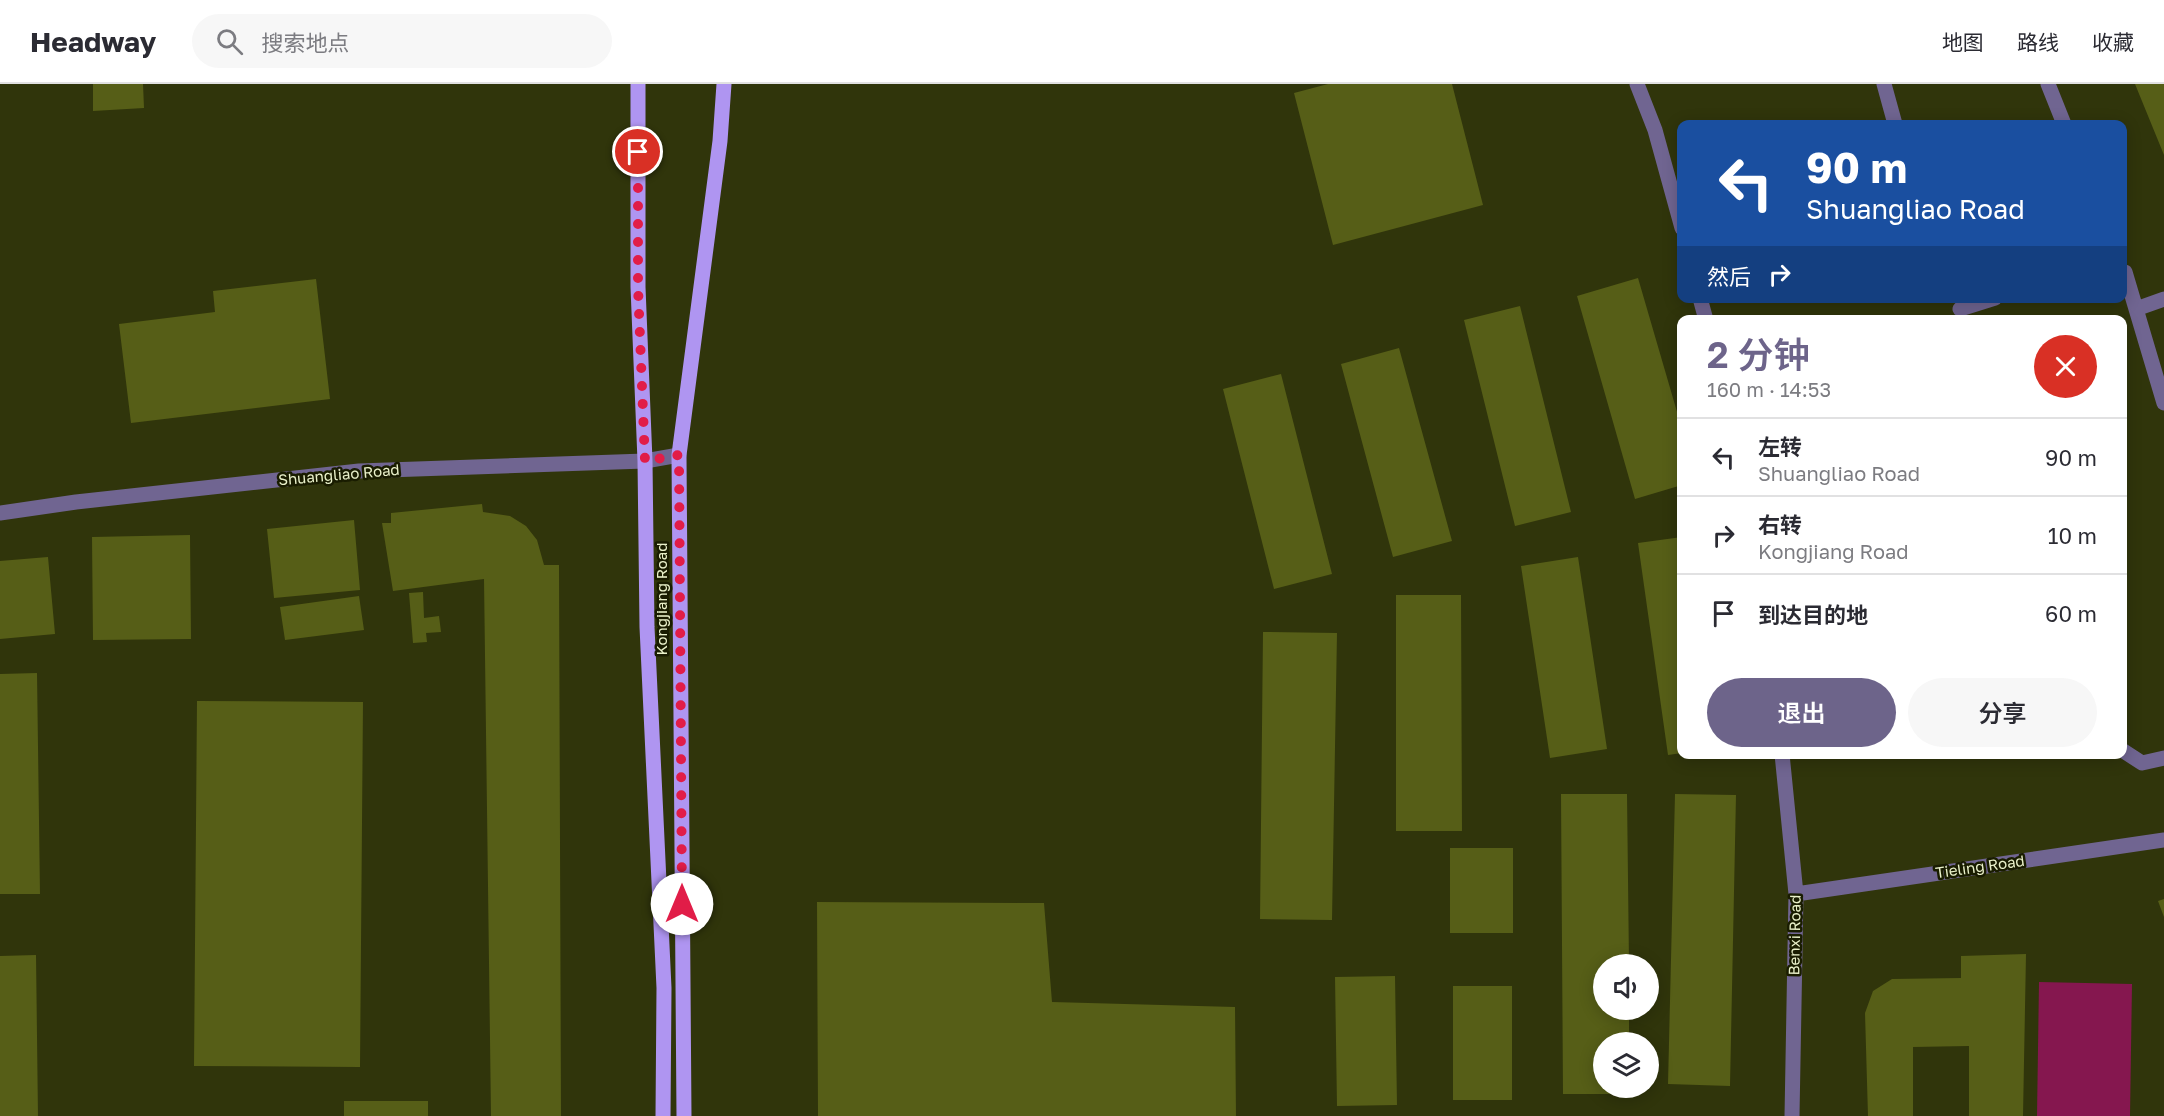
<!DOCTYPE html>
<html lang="zh">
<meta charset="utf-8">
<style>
body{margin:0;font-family:"Golos Text","Noto Sans SC",sans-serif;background:#f7f7f7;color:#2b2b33;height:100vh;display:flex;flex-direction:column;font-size:22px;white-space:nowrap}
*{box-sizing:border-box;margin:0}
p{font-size:20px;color:#7c7c81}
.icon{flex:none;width:33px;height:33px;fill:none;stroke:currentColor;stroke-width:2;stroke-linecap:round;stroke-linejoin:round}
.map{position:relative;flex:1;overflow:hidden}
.panel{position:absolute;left:1677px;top:231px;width:450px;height:444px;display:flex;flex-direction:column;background:#fff;border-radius:12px;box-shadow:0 3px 15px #0003}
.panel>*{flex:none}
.top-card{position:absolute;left:1677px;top:36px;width:450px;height:183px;border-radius:12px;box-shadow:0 3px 15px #0003;background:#1a4fa0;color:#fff;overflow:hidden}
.buttons{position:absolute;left:1593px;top:870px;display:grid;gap:12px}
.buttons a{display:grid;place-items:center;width:66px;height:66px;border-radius:50%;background:#fff;box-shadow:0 3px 15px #0003;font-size:30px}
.pin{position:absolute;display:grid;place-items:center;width:51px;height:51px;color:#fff;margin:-26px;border:3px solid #fff;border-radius:50%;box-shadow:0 2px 6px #0007}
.me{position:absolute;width:66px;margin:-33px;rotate:0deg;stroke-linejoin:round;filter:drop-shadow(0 0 4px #0008)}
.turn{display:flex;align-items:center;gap:21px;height:126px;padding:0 30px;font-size:27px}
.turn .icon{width:78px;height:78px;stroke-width:2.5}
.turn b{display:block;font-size:42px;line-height:51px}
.then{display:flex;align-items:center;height:57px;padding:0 30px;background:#0003;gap:12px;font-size:22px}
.round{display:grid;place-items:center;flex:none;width:63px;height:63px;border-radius:32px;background:#f7f7f7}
.head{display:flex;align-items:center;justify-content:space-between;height:102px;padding:0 30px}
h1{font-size:36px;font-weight:600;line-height:45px;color:#6d648a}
.button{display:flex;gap:12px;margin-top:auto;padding:12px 30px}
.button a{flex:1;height:69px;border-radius:36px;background:#6d648a;color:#fff;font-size:24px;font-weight:600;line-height:69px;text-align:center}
.button a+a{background:#f7f7f7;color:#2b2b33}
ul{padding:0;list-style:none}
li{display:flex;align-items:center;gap:18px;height:78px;padding:0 30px;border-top:2px solid #e1e1e2}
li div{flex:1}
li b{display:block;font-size:22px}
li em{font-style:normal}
header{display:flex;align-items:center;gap:36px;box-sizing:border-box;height:84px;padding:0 30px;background:#fff;border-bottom:2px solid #e1e1e2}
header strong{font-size:28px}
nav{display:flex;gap:33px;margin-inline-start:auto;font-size:21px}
.search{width:420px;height:54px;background:#f7f7f7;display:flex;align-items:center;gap:15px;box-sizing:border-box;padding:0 21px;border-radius:33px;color:#7c7c81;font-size:22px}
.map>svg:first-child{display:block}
.green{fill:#85174f}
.building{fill:#565e17}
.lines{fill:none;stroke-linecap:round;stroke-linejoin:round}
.minor{stroke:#706591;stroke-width:15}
.major{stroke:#af95f1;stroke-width:15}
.route{stroke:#e11d48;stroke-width:10;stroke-dasharray:0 18}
.labels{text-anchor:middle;stroke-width:5;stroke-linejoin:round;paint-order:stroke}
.street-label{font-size:15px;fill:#eaf1ca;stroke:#191c00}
</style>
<header>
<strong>Headway</strong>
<div class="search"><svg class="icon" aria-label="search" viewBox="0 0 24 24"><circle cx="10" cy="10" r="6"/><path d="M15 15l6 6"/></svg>搜索地点</div>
<nav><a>地图</a><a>路线</a><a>收藏</a></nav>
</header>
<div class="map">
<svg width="2164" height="1032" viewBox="0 0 2164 1032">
<rect width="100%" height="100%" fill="#30350b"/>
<!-- green -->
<path class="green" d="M 2039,898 L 2132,900 L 2130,1032 L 2037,1032 Z"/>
<!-- building -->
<path class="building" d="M 93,0 L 143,0 L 144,24 L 93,27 Z
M 1328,0 L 1452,0 L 1483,121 L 1333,161 L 1294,9 Z
M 2135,0 L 2164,0 L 2164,71 Z
M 1638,194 L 1682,345 L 1682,401 L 1635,415 L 1577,212 Z
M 316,195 L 330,315 L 131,339 L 119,240 L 215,228 L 213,207 Z
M 1520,222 L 1571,428 L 1515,442 L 1464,236 Z
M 1399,264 L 1452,457 L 1393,473 L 1341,280 Z
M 1281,290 L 1332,490 L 1274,505 L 1223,305 Z
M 482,420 L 483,428 L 510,432 L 526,442 L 537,456 L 544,481 L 559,481 L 561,1032 L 491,1032 L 484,495 L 393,507 L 382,439 L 391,439 L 391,429 Z
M 354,436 L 360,506 L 274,514 L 267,445 Z
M 190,451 L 191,555 L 93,556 L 92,453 Z
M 1682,453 L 1682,669 L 1668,671 L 1638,459 Z
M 48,473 L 55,550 L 0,555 L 0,477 Z
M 1578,473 L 1607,665 L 1550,674 L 1521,482 Z
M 423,508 L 424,534 L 439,532 L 441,548 L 426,549 L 427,558 L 413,559 L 409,509 Z
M 1396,511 L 1461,511 L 1462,747 L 1396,747 Z
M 359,512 L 364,546 L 285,556 L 280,523 Z
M 1263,548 L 1337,549 L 1332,836 L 1260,835 Z
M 37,589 L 40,810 L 0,810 L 0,590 Z
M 197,617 L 363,618 L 360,983 L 194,982 Z
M 1561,710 L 1627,710 L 1629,880 L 1604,880 L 1604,926 L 1629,926 L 1629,958 L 1604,958 L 1604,1004 L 1629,1004 L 1629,1010 L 1563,1010 Z
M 1675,710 L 1736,711 L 1730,1002 L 1668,1000 Z
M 1450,764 L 1513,764 L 1513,849 L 1450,849 Z
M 2164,815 L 2164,833 L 2158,817 Z
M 817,818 L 1044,819 L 1052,918 L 1235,923 L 1236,1032 L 818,1032 Z
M 2026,870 L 2023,1032 L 1969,1032 L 1969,962 L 1913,963 L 1913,1032 L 1868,1032 L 1865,929 L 1873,907 L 1892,895 L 1961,894 L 1961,872 Z
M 36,871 L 38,1032 L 0,1032 L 0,872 Z
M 1395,892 L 1397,1021 L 1337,1022 L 1335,893 Z
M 1453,902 L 1512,902 L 1512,1016 L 1453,1016 Z
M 344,1017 L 428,1017 L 428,1032 L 344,1032 Z"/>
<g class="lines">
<!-- minor -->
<path class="minor" d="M 1637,0 L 1655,46 L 1682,144
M 1884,0 L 1895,40
M 2048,0 L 2064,40
M 2122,187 L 2125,188 L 2164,319
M 1700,214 L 1706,236
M 1960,225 L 1995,214
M 2136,225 L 2164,215
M 0,429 L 76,418 L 359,387 L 645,377 L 679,371
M 2122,666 L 2142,679 L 2164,674
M 1782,670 L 1796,810 L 1792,1032
M 1796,810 L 2164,756"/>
<!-- major -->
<path class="major" d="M 638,0 L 638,203 L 645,377 L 647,543 L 664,904 L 663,1032
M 684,1032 L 679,371 L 720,57 L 724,0"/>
</g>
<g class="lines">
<!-- route -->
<path class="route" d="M 638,68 L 638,203 L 645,377 L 679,371 L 682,820"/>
</g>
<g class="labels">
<!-- street labels -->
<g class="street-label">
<text transform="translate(339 391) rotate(-5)" y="5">Shuangliao Road</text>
<text transform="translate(662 515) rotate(-90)" y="5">Kongjiang Road</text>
<text transform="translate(1980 783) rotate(-8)" y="5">Tieling Road</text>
<text transform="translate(1795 851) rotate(-89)" y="5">Benxi Road</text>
</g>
</g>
</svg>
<div class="buttons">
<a><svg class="icon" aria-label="sound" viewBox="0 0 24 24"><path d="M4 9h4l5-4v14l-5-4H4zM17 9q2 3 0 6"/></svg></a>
<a><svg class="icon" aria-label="layers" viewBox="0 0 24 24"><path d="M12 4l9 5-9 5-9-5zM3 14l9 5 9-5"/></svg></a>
</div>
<div class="pin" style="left:638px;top:68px;background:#d93025"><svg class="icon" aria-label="arrive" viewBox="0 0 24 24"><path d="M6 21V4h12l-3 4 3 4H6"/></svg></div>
<svg class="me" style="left:682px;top:820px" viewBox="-20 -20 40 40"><circle r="19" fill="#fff"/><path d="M0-13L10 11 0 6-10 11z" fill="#e11d48"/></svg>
<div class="top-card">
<div class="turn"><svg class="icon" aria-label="left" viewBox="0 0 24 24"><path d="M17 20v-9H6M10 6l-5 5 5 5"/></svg><div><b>90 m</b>Shuangliao Road</div></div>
<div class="then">然后<svg class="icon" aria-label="right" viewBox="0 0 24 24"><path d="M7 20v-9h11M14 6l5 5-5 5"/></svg></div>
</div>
<section class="panel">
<div class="head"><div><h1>2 分钟</h1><p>160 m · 14:53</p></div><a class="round" style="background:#d93025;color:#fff"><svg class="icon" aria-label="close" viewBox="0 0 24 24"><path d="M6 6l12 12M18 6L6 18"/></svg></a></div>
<ul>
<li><svg class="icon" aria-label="left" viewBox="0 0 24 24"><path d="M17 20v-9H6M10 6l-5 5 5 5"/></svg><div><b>左转</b><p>Shuangliao Road</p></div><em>90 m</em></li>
<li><svg class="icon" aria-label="right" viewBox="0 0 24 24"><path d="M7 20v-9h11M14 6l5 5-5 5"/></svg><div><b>右转</b><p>Kongjiang Road</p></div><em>10 m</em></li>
<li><svg class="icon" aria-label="arrive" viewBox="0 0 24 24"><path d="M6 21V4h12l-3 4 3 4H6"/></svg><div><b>到达目的地</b></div><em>60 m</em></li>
</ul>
<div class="button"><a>退出</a><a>分享</a></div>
</section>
</div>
